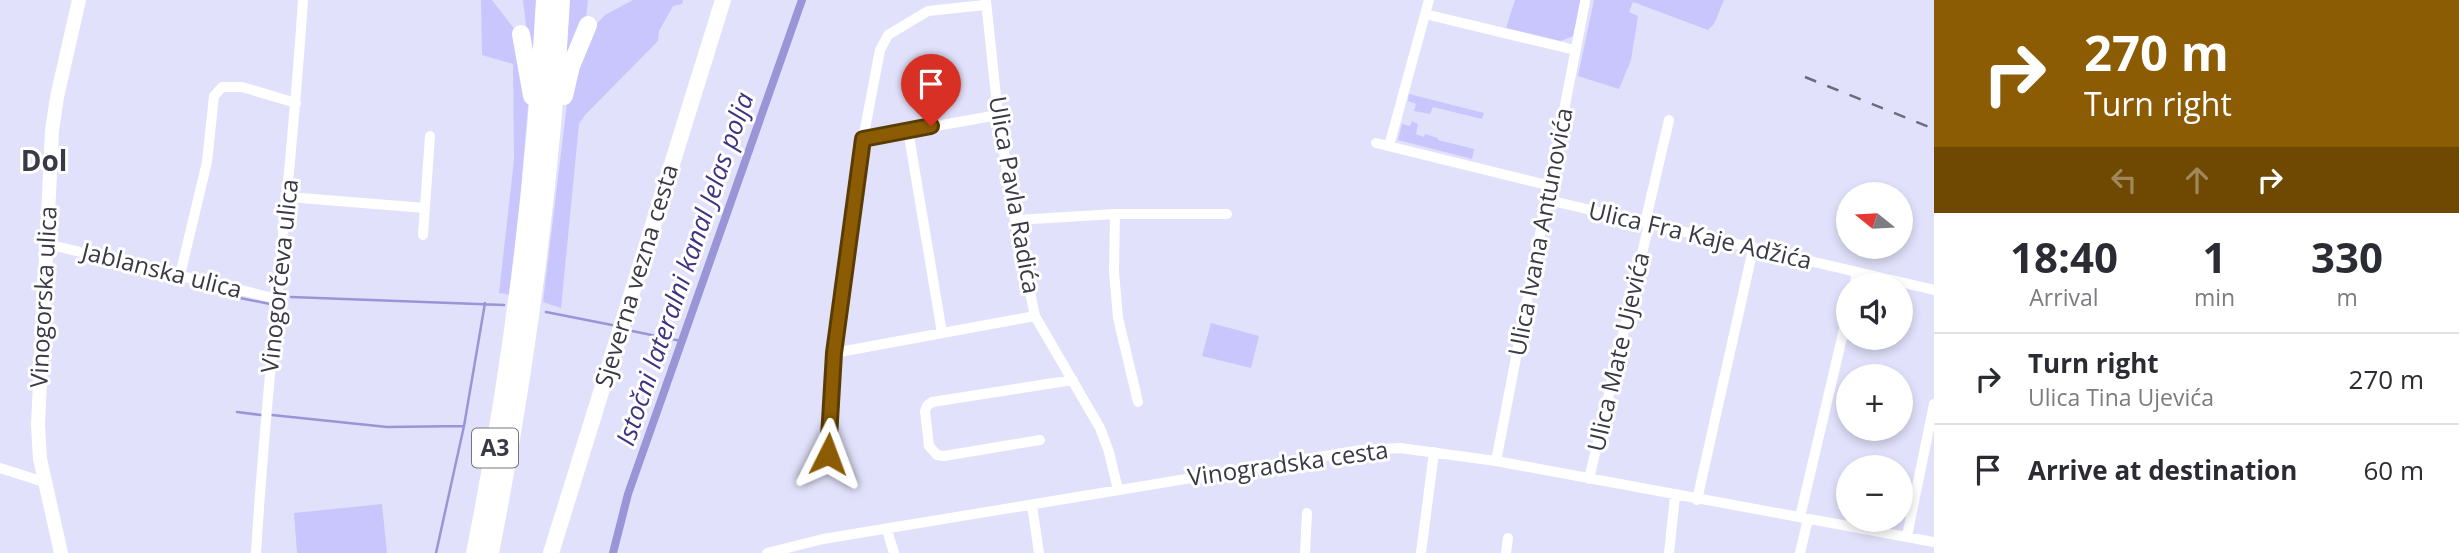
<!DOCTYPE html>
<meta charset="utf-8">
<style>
body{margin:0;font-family:"Open Sans",sans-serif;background:#f7f7f7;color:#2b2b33;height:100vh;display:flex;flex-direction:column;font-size:26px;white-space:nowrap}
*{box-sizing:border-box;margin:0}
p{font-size:23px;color:#7c7c81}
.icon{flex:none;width:38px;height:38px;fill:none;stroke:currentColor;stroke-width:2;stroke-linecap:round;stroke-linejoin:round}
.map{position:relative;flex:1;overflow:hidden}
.drawer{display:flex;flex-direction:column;background:#fff;width:525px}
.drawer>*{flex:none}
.guide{background:#8b5c03;color:#fff;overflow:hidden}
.needle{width:46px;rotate:288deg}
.controls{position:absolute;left:1836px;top:182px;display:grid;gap:14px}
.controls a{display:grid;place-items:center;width:77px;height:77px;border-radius:50%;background:#fff;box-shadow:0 4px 10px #0003;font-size:35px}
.pin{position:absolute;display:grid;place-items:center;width:60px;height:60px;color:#fff;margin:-72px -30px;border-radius:50% 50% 50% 0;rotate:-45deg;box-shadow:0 0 7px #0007}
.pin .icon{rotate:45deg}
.me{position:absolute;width:77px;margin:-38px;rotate:3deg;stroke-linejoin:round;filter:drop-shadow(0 0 5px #0008)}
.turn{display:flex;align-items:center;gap:24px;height:147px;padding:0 35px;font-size:32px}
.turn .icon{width:91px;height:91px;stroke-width:2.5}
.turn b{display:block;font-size:49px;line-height:60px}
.lanes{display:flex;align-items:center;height:66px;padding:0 35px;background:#0003;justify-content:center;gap:35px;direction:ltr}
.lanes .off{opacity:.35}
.eta{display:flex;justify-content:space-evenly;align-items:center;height:119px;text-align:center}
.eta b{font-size:42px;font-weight:700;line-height:49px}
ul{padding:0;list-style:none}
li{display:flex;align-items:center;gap:21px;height:91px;padding:0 35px;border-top:2px solid #e1e1e2}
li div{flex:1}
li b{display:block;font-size:26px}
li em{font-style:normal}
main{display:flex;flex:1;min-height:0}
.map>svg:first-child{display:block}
.green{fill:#c8c6fc}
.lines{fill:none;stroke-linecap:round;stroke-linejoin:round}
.stream{stroke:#9995d7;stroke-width:2.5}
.canal{stroke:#9995d7;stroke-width:8}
.minor{stroke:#fff;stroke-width:10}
.secondary{stroke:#fff;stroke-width:14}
.primary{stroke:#fff;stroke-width:16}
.motorway{stroke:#fff;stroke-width:18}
.rail{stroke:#6b6b7c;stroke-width:2.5;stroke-dasharray:12 12;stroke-linecap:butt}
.route-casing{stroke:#5a3c02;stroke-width:18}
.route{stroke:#8b5c03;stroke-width:12}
.labels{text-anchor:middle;stroke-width:6;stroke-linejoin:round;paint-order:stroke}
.shield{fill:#fff;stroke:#75757e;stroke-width:2}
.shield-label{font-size:23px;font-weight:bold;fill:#3a3a47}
.street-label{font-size:24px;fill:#3a3a47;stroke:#fff}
.water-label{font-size:26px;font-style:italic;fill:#3f3380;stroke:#fff}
.quarter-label{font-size:28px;font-weight:bold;fill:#3a3a47;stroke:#fff}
</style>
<main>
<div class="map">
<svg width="1934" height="553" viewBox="0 0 1934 553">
<rect width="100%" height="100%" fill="#e1e1fb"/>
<!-- green -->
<path class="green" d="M 481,0 L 492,0 L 515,30 L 529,94 L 512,295 L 499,293 L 514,160 L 513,64 L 482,55 Z
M 523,0 L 539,0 L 535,61 L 528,43 Z
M 569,0 L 588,0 L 586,19 L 566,64 Z
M 633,0 L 683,0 L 682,4 L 673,6 L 659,31 L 658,41 L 585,115 L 579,124 L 561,308 L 543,302 L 568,95 L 593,28 L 605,15 Z
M 1515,0 L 1582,0 L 1573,36 L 1561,41 L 1506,28 Z
M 1594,0 L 1724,0 L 1714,24 L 1708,30 L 1633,2 L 1629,12 L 1638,16 L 1631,60 L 1619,89 L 1578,76 Z
M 1409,94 L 1484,113 L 1482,119 L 1433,107 L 1430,114 L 1414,111 L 1416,104 L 1408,101 Z
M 1412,121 L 1418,124 L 1416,134 L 1424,137 L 1425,134 L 1438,138 L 1438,140 L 1474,149 L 1472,159 L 1398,140 L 1402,124 L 1410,126 Z
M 1211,323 L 1259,336 L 1251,368 L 1202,356 Z
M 382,504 L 387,553 L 297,553 L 294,513 Z"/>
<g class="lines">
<!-- stream -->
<path class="stream" d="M 225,295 L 270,304
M 291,297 L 504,305
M 546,312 L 612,325
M 632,331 L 681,341
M 237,412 L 261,415
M 272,415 L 387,427 L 464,426
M 436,553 L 464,426 L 485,303"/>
<!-- canal -->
<path class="canal" d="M 613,553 L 628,494 L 802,0"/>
<!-- minor -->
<path class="minor" d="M 986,1 L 998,115 L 1015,220 L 1035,316 L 1100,428 L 1109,452 L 1118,490
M 1425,14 L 1575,50
M 908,130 L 942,333
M 863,139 L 998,115
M 1376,143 L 1551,186
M 1389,146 L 1429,0
M 288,197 L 425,208
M 1548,200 L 1934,290
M 1115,214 L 1114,272 L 1118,318 L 1138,402
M 1015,220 L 1115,214 L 1227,214
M 1645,223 L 1669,120
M 423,235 L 430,136
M 47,244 L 278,299
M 180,275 L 207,162 L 214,96 L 222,87 L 242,87 L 296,103
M 1854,285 L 1857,273
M 834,353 L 1035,316
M 1040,440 L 944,456 L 937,455 L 929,446 L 925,411 L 927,406 L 932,402 L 1073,380
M 828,454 L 834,353 L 863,139 L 880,50 L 888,35 L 928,11 L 985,5
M 1496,461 L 1585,2
M 0,468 L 44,482
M 1589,479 L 1649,224
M 1697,500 L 1753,249
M 1032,505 L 1039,553
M 1800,517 L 1848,312
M 887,530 L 894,553
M 1907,536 L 1934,404
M 256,553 C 267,368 291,185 303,0
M 767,553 L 823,539 L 1361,450 L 1400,448 L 1496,461 L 1934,542
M 1305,553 L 1307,513
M 1421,553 L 1434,452
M 1506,553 L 1508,538
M 1669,553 L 1675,496
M 1800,553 L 1808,519"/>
<!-- secondary -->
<path class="secondary" d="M 61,553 L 40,459 L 38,425 L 52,131 L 57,97 L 79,0"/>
<!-- primary -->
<path class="primary" d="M 551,553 L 723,0"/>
<!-- motorway -->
<path class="motorway" d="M 521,34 L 532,96
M 564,96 L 571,66 L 588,25
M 475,553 C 512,369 535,188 545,0
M 490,553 C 526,370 551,186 561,0"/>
<!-- rail -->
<path class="rail" d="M 1805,77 L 1934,129"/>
</g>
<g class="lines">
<defs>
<path id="route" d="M 828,454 L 834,353 L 863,139 L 931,126"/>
</defs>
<!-- route casing -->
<use href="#route" class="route-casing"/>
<!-- route -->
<use href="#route" class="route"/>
</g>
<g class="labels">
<!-- shield labels -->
<rect class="shield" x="472" y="428.5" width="46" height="39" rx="5"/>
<g class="shield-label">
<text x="495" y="456">A3</text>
</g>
<!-- street labels -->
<g class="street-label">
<text transform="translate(1014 195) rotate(80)" y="8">Ulica Pavla Radića</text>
<text transform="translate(1541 232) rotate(-79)" y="8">Ulica Ivana Antunovića</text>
<text transform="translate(1700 236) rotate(13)" y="8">Ulica Fra Kaje Adžića</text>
<text transform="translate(162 271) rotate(14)" y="8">Jablanska ulica</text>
<text transform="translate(280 276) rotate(-84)" y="8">Vinogorčeva ulica</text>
<text transform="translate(637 276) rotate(-73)" y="8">Sjeverna vezna cesta</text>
<text transform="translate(44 297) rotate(-87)" y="8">Vinogorska ulica</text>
<text transform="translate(1619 352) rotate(-77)" y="8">Ulica Mate Ujevića</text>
<text transform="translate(1288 464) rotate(-8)" y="8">Vinogradska cesta</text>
</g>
<!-- water labels -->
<g class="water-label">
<text transform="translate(685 269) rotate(-71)" y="9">Istočni lateralni kanal Jelas polja</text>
</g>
<!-- quarter labels -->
<g class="quarter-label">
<text x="44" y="171">Dol</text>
</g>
</g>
</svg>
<div class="controls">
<a><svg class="needle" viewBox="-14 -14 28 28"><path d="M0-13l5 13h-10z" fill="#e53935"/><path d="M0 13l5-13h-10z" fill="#7c7c81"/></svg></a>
<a><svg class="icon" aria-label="sound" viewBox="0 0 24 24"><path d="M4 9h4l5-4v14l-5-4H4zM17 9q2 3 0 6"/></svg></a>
<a>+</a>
<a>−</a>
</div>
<div class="pin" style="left:931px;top:126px;background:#d93025"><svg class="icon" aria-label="arrive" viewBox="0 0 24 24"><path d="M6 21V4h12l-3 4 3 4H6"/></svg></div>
<svg class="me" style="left:828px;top:454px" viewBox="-20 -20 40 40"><path d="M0-17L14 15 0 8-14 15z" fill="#8b5c03" stroke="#fff" stroke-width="4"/></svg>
</div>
<section class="drawer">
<div class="guide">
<div class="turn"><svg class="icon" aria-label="right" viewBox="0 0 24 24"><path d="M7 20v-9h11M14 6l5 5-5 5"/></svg><div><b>270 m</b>Turn right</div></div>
<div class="lanes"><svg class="icon off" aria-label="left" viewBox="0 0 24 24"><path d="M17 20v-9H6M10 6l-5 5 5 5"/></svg><svg class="icon off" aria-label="ahead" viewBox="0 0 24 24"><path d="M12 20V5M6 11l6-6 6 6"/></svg><svg class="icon" aria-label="right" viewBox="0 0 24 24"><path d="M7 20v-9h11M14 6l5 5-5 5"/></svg></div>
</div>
<div class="eta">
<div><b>18:40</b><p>Arrival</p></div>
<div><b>1</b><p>min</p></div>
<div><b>330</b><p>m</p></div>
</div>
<ul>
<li><svg class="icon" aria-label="right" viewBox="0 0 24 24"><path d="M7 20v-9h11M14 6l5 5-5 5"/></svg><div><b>Turn right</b><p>Ulica Tina Ujevića</p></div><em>270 m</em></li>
<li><svg class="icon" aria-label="arrive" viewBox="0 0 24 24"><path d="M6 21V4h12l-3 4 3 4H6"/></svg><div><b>Arrive at destination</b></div><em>60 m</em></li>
</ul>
</section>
</main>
